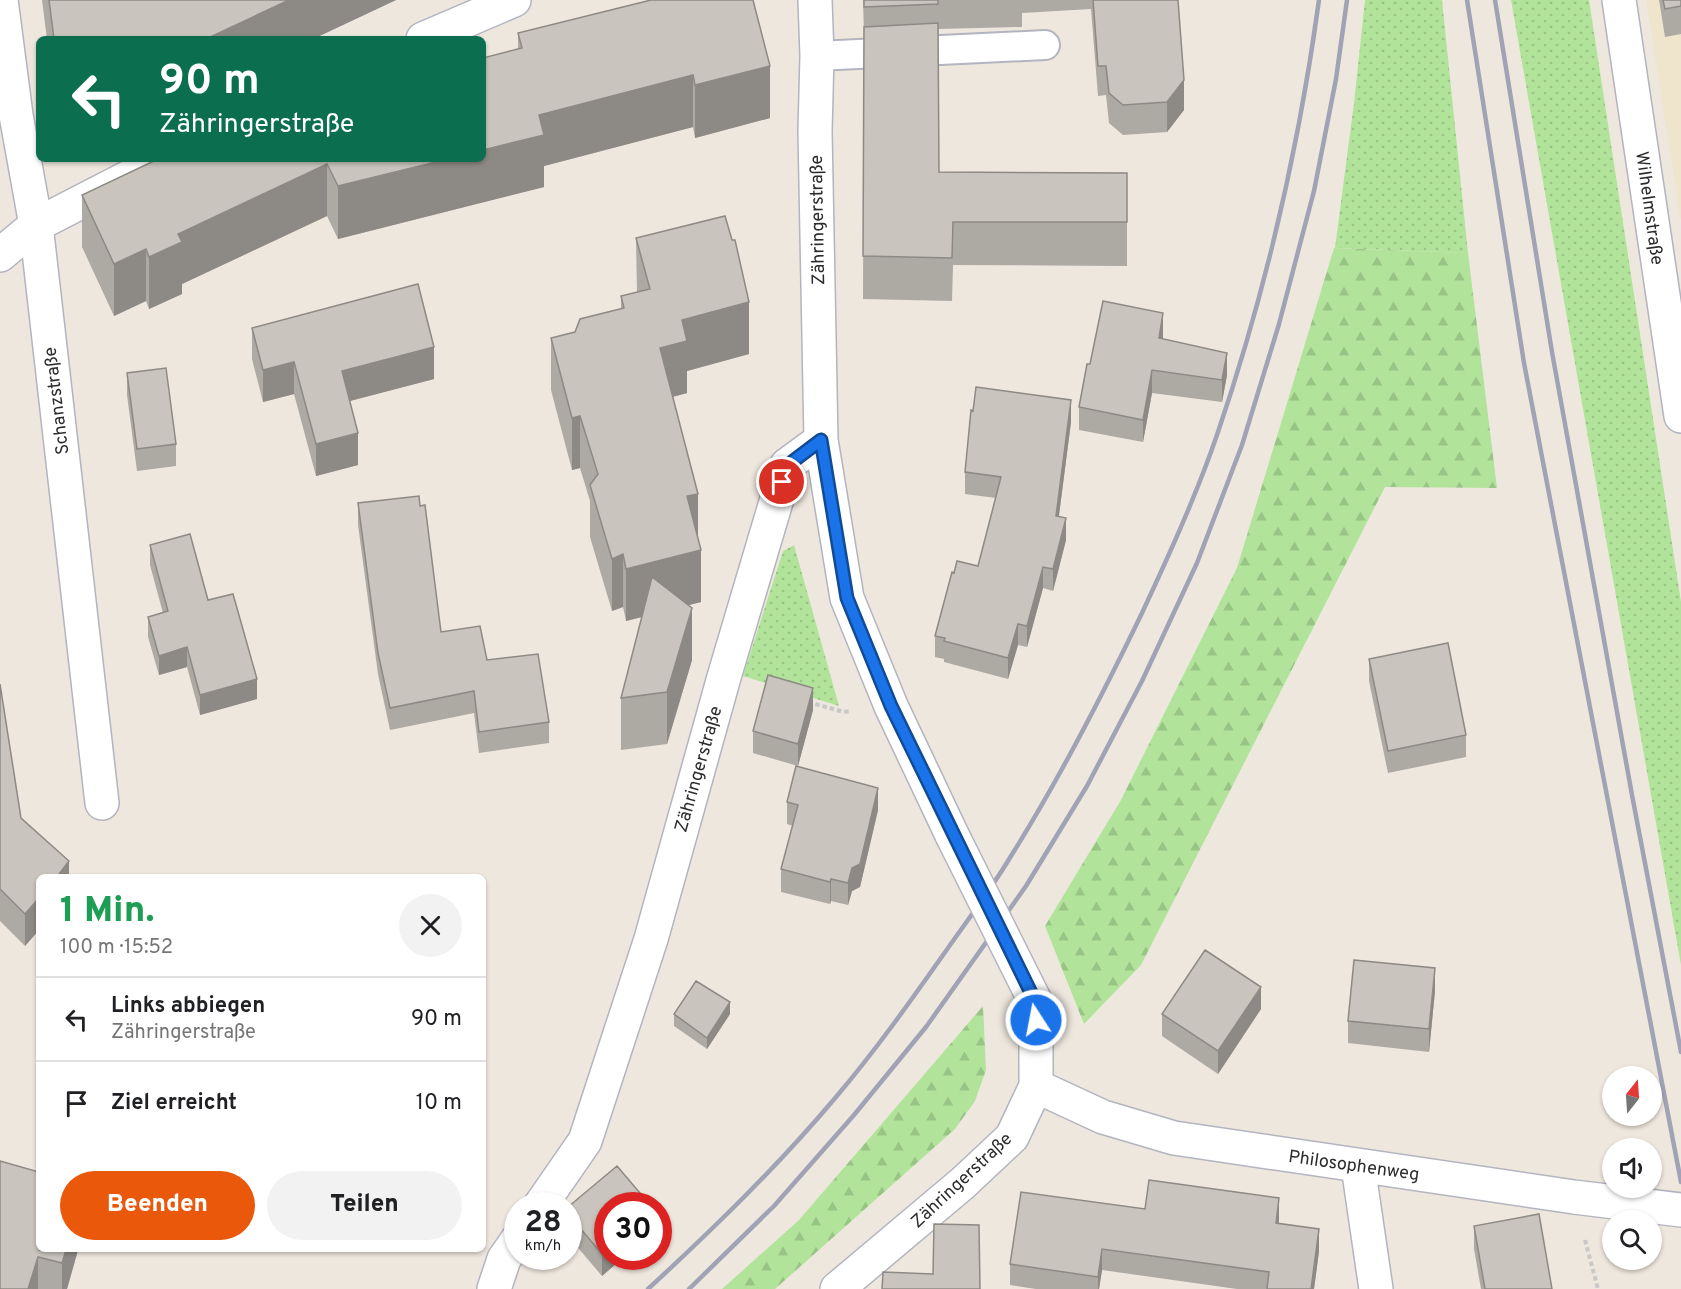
<!DOCTYPE html>
<html lang="de">
<meta charset="utf-8">
<style>
body{margin:0;font-family:Overpass,sans-serif;background:#f2f2f2;color:#202124;height:100vh;display:flex;flex-direction:column;font-size:22px;white-space:nowrap}
*{box-sizing:border-box;margin:0}
p{font-size:20px;color:#757577}
.icon{flex:none;width:33px;height:33px;fill:none;stroke:currentColor;stroke-width:2;stroke-linecap:round;stroke-linejoin:round}
.map{position:relative;flex:1;overflow:hidden}
.details{position:absolute;left:36px;top:874px;width:450px;height:378px;display:flex;flex-direction:column;background:#fff;border-radius:9px;box-shadow:0 2px 4px #0004}
.details>*{flex:none}
.hud{position:absolute;left:36px;top:36px;width:450px;height:126px;border-radius:9px;box-shadow:0 2px 4px #0004;background:#0b6e4f;color:#fff;overflow:hidden}
.needle{width:39px;rotate:17deg}
.controls{position:absolute;left:1602px;top:1066px;display:grid;gap:12px}
.controls a{display:grid;place-items:center;width:60px;height:60px;border-radius:50%;background:#fff;box-shadow:0 2px 4px #0004;font-size:30px}
.speed{position:absolute;left:504px;top:1192px;display:flex;gap:12px;font-size:30px;font-weight:700;text-align:center}
.speed>*{display:grid;place-content:center;width:78px;height:78px;border-radius:50%;background:#fff;box-shadow:0 2px 4px #0004;line-height:1}
.speed small{font-size:15px;font-weight:400}
.speed .limit{border:9px solid #d22;background:#fff;color:#111}
.pin{position:absolute;display:grid;place-items:center;width:51px;height:51px;color:#fff;margin:-26px;border:3px solid #fff;border-radius:50%;box-shadow:0 2px 6px #0007}
.me{position:absolute;width:66px;margin:-33px;rotate:349deg;stroke-linejoin:round;filter:drop-shadow(0 0 4px #0008)}
.turn{display:flex;align-items:center;gap:21px;height:126px;padding:0 24px;font-size:27px}
.turn .icon{width:78px;height:78px;stroke-width:2.5}
.turn b{display:block;font-size:42px;line-height:51px}
.round{display:grid;place-items:center;flex:none;width:63px;height:63px;border-radius:32px;background:#f2f2f2}
.summary{display:flex;align-items:center;justify-content:space-between;height:102px;padding:0 24px}
h1{font-size:36px;font-weight:800;line-height:45px;color:#1e9e55}
.primary-button{display:flex;gap:12px;margin-top:auto;padding:12px 24px}
.primary-button a{flex:1;height:69px;border-radius:36px;background:#ea580c;color:#fff;font-size:24px;font-weight:800;line-height:69px;text-align:center}
.primary-button a+a{background:#f2f2f2;color:#202124}
ul{padding:0;list-style:none}
li{display:flex;align-items:center;gap:18px;height:84px;padding:0 24px;border-top:2px solid #e0e0e0}
li div{flex:1}
li b{display:block;font-size:22px}
li em{font-style:normal}
.map>svg:first-child{display:block}
.education{fill:#efe5cd}
.grass{fill:url(#grass-dots)}
.forest{fill:url(#forest-firs)}
.lines{fill:none;stroke-linecap:round;stroke-linejoin:round}
.service-casing{stroke:#b2b4bf;stroke-width:32}
.minor-casing{stroke:#b2b4bf;stroke-width:36}
.path{stroke:#c8c8c8;stroke-width:4;stroke-dasharray:4.5 3;stroke-linecap:butt}
.service{stroke:#fff;stroke-width:28}
.minor{stroke:#fff;stroke-width:33}
.rail{stroke:#a0a3b6;stroke-width:4.5}
.minor-bridge-casing{stroke:#b2b4bf;stroke-width:36;stroke-linecap:butt}
.minor-bridge{stroke:#fff;stroke-width:33}
.wall{fill:#ada9a3}
.shaded-wall{fill:#8d8984}
.building{fill:#c9c4bd;stroke:#8d8984;stroke-width:1.5}
.route-casing{stroke:#114b97;stroke-width:15}
.route{stroke:#1a73e8;stroke-width:10}
.labels{text-anchor:middle;stroke-width:4.5;stroke-linejoin:round;paint-order:stroke}
.street-label{font-size:18px;fill:#2c2c2c;stroke:#fff}
</style>
<div class="map">
<svg width="1681" height="1289" viewBox="0 0 1681 1289">
<defs>
<pattern id="grass-dots" width="8" height="8" patternUnits="userSpaceOnUse" patternTransform="scale(1.5)"><rect width="8" height="8" fill="#b1e49a"/><path d="M2 2h.1M6 6h.1" fill="none" stroke="#98c485" stroke-width="1.8" stroke-linecap="round"/></pattern>
<pattern id="forest-firs" width="22" height="20" patternUnits="userSpaceOnUse" patternTransform="scale(1.5)"><rect width="22" height="20" fill="#b1e49a"/><path d="M5 1l3.5 6h-7zM16 11l3.5 6h-7z" fill="#98c485"/></pattern>
</defs>
<rect width="100%" height="100%" fill="#eee7de"/>
<!-- education -->
<path class="education" d="M 1646,0 L 1681,0 L 1681,222 Z"/>
<!-- grass -->
<path class="grass" d="M 1365,0 L 1442,0 L 1468,253 L 1335,248 L 1354,103 Z
M 1511,0 L 1589,0 L 1681,602 L 1681,965 Z
M 794,545 L 839,706 L 743,676 L 783,551 Z"/>
<!-- forest -->
<path class="forest" d="M 1334,248 L 1468,253 L 1497,488 L 1385,487 L 1141,965 L 1084,1024 L 1045,926 L 1121,800 L 1237,568 Z
M 983,1006 L 986,1070 L 975,1101 L 955,1129 L 775,1289 L 722,1289 L 799,1220 Z"/>
<g class="lines">
<defs>
<path id="service" d="M 817,56 L 1045,45"/>
<path id="minor" d="M 1,0 L 16,115 L 36,225 L 102,803
M 815,0 L 817,56 L 815,131 L 821,440 L 847,598 L 891,706 L 952,835
M 1619,0 L 1681,416
M 423,39 L 514,0
M 0,255 L 36,225 L 164,159
M 1036,1086 L 1103,1117 L 1174,1138 L 1574,1197 L 1681,1210
M 1358,1166 L 1376,1289
M 540,1206 L 585,1141 L 651,939 L 724,677 L 787,465 L 821,440
M 494,1289 L 504,1259 L 518,1239
M 837,1289 L 963,1183 L 1012,1137 L 1036,1086 L 1036,1003"/>
</defs>
<!-- service casing -->
<use href="#service" class="service-casing"/>
<!-- minor casing -->
<use href="#minor" class="minor-casing"/>
<!-- path -->
<path class="path" d="M 808,702 L 844,712 L 850,711
M 1585,1240 L 1598,1289"/>
<!-- service -->
<use href="#service" class="service"/>
<!-- minor -->
<use href="#minor" class="minor"/>
<!-- rail -->
<path class="rail" d="M 1467,0 L 1524,363 L 1681,1182
M 1495,0 L 1552,352 L 1632,795 L 1681,1052
M 648,1289 C 714,1228 778,1166 836,1097 C 876,1050 912,999 948,948 C 969,918 992,888 1011,856 C 1060,778 1102,696 1142,613 C 1169,555 1196,496 1217,435 C 1265,294 1299,147 1319,0
M 689,1289 L 774,1206 L 854,1115 L 926,1027 L 1026,886 L 1087,786 L 1142,681 L 1197,563 L 1242,445 L 1279,324 L 1314,191 L 1336,79 L 1347,0"/>
<defs>
<path id="minor-bridge" d="M 952,835 L 1036,1003"/>
</defs>
<!-- minor-bridge casing -->
<use href="#minor-bridge" class="minor-bridge-casing"/>
<!-- minor-bridge -->
<use href="#minor-bridge" class="minor-bridge"/>
</g>
<!-- wall -->
<path class="wall" d="M 42,0 L 396,0 L 313,39 L 47,39 Z
M 651,0 L 770,118 L 695,138 L 693,127 L 544,166 L 544,187 L 338,239 L 327,216 L 182,284 L 182,294 L 149,309 L 146,301 L 114,316 L 82,247 L 82,195 L 158,159 L 483,159 L 518,49 L 518,33 Z
M 863,0 L 1178,0 L 1184,110 L 1167,132 L 1123,135 L 1109,123 L 1106,95 L 1098,96 L 1091,9 L 1022,13 L 1022,27 L 938,29 L 939,172 L 1127,173 L 1127,266 L 953,265 L 952,301 L 863,299 L 864,37 Z
M 1659,0 L 1681,0 L 1681,34 L 1665,37 Z
M 636,238 L 749,354 L 687,371 L 687,393 L 673,397 L 698,537 L 701,602 L 688,605 L 692,660 L 667,744 L 621,750 L 621,698 L 642,617 L 626,621 L 623,607 L 612,611 L 590,537 L 590,501 L 580,468 L 572,470 L 551,390 L 551,338 L 575,332 L 621,308 L 621,296 L 637,292 Z
M 252,328 L 434,379 L 350,401 L 358,465 L 316,476 L 294,394 L 263,402 L 252,359 Z
M 1163,336 L 1163,339 L 1227,375 L 1222,402 L 1152,393 L 1143,442 L 1079,430 L 1079,407 L 1090,364 Z
M 127,373 L 176,444 L 176,466 L 137,471 L 127,395 Z
M 1071,422 L 1059,516 L 1066,540 L 1053,591 L 1043,588 L 1027,647 L 1018,645 L 1008,679 L 944,662 L 944,659 L 935,657 L 935,636 L 954,573 L 978,566 L 996,498 L 965,494 L 965,472 Z
M 358,503 L 441,632 L 487,660 L 549,722 L 549,743 L 479,753 L 474,713 L 390,730 L 378,674 L 358,525 Z
M 150,545 L 208,600 L 257,699 L 200,715 L 187,667 L 159,675 L 148,637 L 148,617 L 163,613 L 150,565 Z
M 1369,659 L 1466,735 L 1466,757 L 1388,773 L 1369,681 Z
M 0,684 L 21,818 L 69,878 L 39,878 L 39,930 L 25,946 L 0,921 Z
M 813,710 L 798,766 L 753,753 L 753,731 Z
M 787,802 L 878,810 L 860,887 L 852,891 L 848,905 L 831,901 L 830,904 L 781,892 L 781,869 L 793,826 L 787,824 Z
M 1435,991 L 1429,1052 L 1348,1043 L 1348,1021 Z
M 1261,1009 L 1218,1074 L 1162,1036 L 1162,1014 Z
M 674,1014 L 730,1014 L 707,1049 L 674,1026 Z
M 568,1207 L 608,1257 L 624,1257 L 602,1276 L 568,1236 Z
M 1145,1209 L 1279,1220 L 1279,1223 L 1319,1251 L 1314,1289 L 1237,1289 L 1102,1270 L 1099,1289 L 1036,1289 L 1010,1285 L 1010,1264 Z
M 1474,1226 L 1552,1289 L 1481,1289 L 1474,1249 Z
M 39,1250 L 78,1250 L 67,1289 L 0,1289 Z"/>
<!-- shaded-wall -->
<path class="shaded-wall" d="M 289,0 L 396,0 L 313,39 L 206,39 Z
M 770,66 L 770,118 L 695,138 L 695,85 Z
M 693,75 L 693,127 L 544,166 L 544,187 L 338,239 L 338,186 L 448,159 L 483,159 L 483,150 L 539,115 Z
M 1184,80 L 1184,110 L 1167,132 L 1167,102 Z
M 327,164 L 327,216 L 182,284 L 182,294 L 149,309 L 149,257 L 178,234 Z
M 146,249 L 146,301 L 114,316 L 114,264 Z
M 749,302 L 749,354 L 687,371 L 687,393 L 660,400 L 660,348 L 682,320 Z
M 1163,313 L 1163,336 L 1159,360 L 1159,338 Z
M 434,347 L 434,379 L 342,403 L 342,371 Z
M 1227,353 L 1227,375 L 1222,402 L 1222,380 Z
M 294,362 L 294,394 L 263,402 L 263,370 Z
M 1152,370 L 1152,393 L 1143,442 L 1143,420 Z
M 1071,400 L 1071,422 L 1056,537 L 1056,516 Z
M 580,416 L 580,468 L 572,470 L 572,418 Z
M 358,433 L 358,465 L 316,476 L 316,444 Z
M 698,494 L 698,546 L 687,496 Z
M 1066,518 L 1066,540 L 1053,591 L 1053,569 Z
M 701,550 L 701,602 L 626,621 L 626,569 Z
M 623,554 L 623,607 L 612,611 L 612,559 Z
M 1043,567 L 1043,588 L 1027,647 L 1027,626 Z
M 692,608 L 692,660 L 667,744 L 667,692 Z
M 1018,624 L 1018,645 L 1008,679 L 1008,658 Z
M 187,647 L 187,667 L 159,675 L 159,656 Z
M 257,679 L 257,699 L 200,715 L 200,695 Z
M 813,688 L 813,710 L 798,766 L 798,744 Z
M 878,788 L 878,810 L 860,887 L 852,891 L 848,905 L 848,883 L 852,868 Z
M 69,861 L 69,878 L 56,878 Z
M 831,879 L 831,901 L 830,904 L 830,882 Z
M 39,898 L 39,930 L 25,946 L 25,914 Z
M 1435,968 L 1435,991 L 1429,1052 L 1429,1029 Z
M 1261,987 L 1261,1009 L 1218,1074 L 1218,1051 Z
M 730,1002 L 730,1014 L 707,1049 L 707,1038 Z
M 1279,1198 L 1279,1220 L 1276,1244 L 1276,1223 Z
M 1319,1229 L 1319,1251 L 1314,1289 L 1311,1289 Z
M 608,1249 L 608,1257 L 624,1257 L 602,1276 L 602,1254 Z
M 1102,1249 L 1102,1270 L 1099,1289 L 1098,1289 L 1098,1277 Z
M 66,1250 L 78,1250 L 67,1289 L 62,1289 L 62,1263 Z
M 38,1257 L 38,1289 L 28,1289 Z"/>
<!-- building -->
<path class="building" d="M 49,0 L 289,0 L 206,39 L 54,39 Z
M 651,0 L 753,0 L 770,66 L 695,85 L 693,75 L 539,115 L 544,135 L 483,150 L 483,58 L 522,48 L 518,33 Z
M 864,0 L 938,0 L 938,4 L 864,7 Z
M 1093,0 L 1178,0 L 1184,80 L 1167,102 L 1123,105 L 1109,93 L 1106,66 L 1098,66 Z
M 1663,0 L 1681,0 L 1681,6 L 1665,9 Z
M 938,23 L 939,172 L 1127,173 L 1127,222 L 953,222 L 952,258 L 863,256 L 864,27 Z
M 158,159 L 448,159 L 338,186 L 327,164 L 178,234 L 182,242 L 149,257 L 146,249 L 114,264 L 82,195 Z
M 725,216 L 732,240 L 735,240 L 749,302 L 682,320 L 687,341 L 660,348 L 698,494 L 687,496 L 701,550 L 626,569 L 623,554 L 612,559 L 590,485 L 598,474 L 580,416 L 572,418 L 551,338 L 575,332 L 580,319 L 624,308 L 621,296 L 650,289 L 636,238 Z
M 418,284 L 434,347 L 342,371 L 358,433 L 316,444 L 294,362 L 263,370 L 252,328 Z
M 1103,301 L 1163,313 L 1159,338 L 1227,353 L 1222,380 L 1152,370 L 1143,420 L 1079,407 L 1087,364 L 1090,364 Z
M 166,368 L 176,444 L 137,449 L 127,373 Z
M 976,387 L 1071,400 L 1056,516 L 1066,518 L 1053,569 L 1043,567 L 1027,626 L 1018,624 L 1008,658 L 944,641 L 945,638 L 935,636 L 952,572 L 954,573 L 957,561 L 978,566 L 1001,477 L 965,472 L 971,410 L 973,411 Z
M 419,496 L 420,506 L 425,505 L 441,632 L 480,626 L 487,660 L 538,654 L 549,722 L 479,732 L 474,691 L 390,708 L 378,653 L 358,503 Z
M 190,534 L 208,600 L 233,594 L 257,679 L 200,695 L 187,647 L 159,656 L 148,617 L 168,611 L 150,545 Z
M 652,577 L 692,608 L 667,692 L 621,698 Z
M 1448,643 L 1466,735 L 1388,751 L 1369,659 Z
M 768,675 L 813,688 L 798,744 L 753,731 Z
M 0,684 L 21,818 L 69,861 L 56,878 L 39,878 L 39,898 L 25,914 L 0,889 Z
M 796,766 L 878,788 L 860,864 L 852,868 L 848,883 L 831,879 L 830,882 L 781,869 L 798,805 L 787,802 Z
M 1205,950 L 1261,987 L 1218,1051 L 1162,1014 Z
M 1354,960 L 1435,968 L 1429,1029 L 1348,1021 Z
M 696,981 L 730,1002 L 707,1038 L 674,1014 Z
M 0,1161 L 39,1172 L 39,1250 L 66,1250 L 62,1263 L 38,1257 L 28,1289 L 0,1289 Z
M 617,1166 L 651,1206 L 608,1206 L 608,1249 L 602,1254 L 568,1214 L 568,1207 Z
M 1149,1180 L 1279,1198 L 1276,1223 L 1319,1229 L 1311,1289 L 1267,1289 L 1269,1272 L 1102,1249 L 1098,1277 L 1010,1264 L 1021,1192 L 1145,1209 Z
M 1539,1214 L 1552,1289 L 1485,1289 L 1474,1226 Z
M 934,1224 L 979,1225 L 980,1289 L 882,1289 L 883,1272 L 933,1274 Z"/>
<g class="lines">
<defs>
<path id="route" d="M 782,482 L 788,465 L 821,440 L 847,598 L 891,706 L 1036,1003 L 1036,1020"/>
</defs>
<!-- route casing -->
<use href="#route" class="route-casing"/>
<!-- route -->
<use href="#route" class="route"/>
</g>
<g class="labels">
<!-- street labels -->
<g class="street-label">
<text transform="translate(1650 208) rotate(82)" y="6">Wilhelmstraße</text>
<text transform="translate(817 220) rotate(-91)" y="6">Zähringerstraße</text>
<text transform="translate(56 401) rotate(-97)" y="6">Schanzstraße</text>
<text transform="translate(698 769) rotate(-74)" y="6">Zähringerstraße</text>
<text transform="translate(1354 1165) rotate(8)" y="6">Philosophenweg</text>
<text transform="translate(961 1180) rotate(-43)" y="6">Zähringerstraße</text>
</g>
</g>
</svg>
<div class="controls">
<a><svg class="needle" viewBox="-14 -14 28 28"><path d="M0-13l5 13h-10z" fill="#e53935"/><path d="M0 13l5-13h-10z" fill="#757577"/></svg></a>
<a><svg class="icon" aria-label="sound" viewBox="0 0 24 24"><path d="M4 9h4l5-4v14l-5-4H4zM17 9q2 3 0 6"/></svg></a>
<a><svg class="icon" aria-label="search" viewBox="0 0 24 24"><circle cx="10" cy="10" r="6"/><path d="M15 15l6 6"/></svg></a>
</div>
<div class="speed"><div>28<small>km/h</small></div><div class="limit">30</div></div>
<div class="pin" style="left:782px;top:482px;background:#d93025"><svg class="icon" aria-label="arrive" viewBox="0 0 24 24"><path d="M6 21V4h12l-3 4 3 4H6"/></svg></div>
<svg class="me" style="left:1036px;top:1020px" viewBox="-20 -20 40 40"><circle r="17" fill="#1a73e8" stroke="#fff" stroke-width="3"/><path d="M0-11L8 9 0 5-8 9z" fill="#fff"/></svg>
<div class="hud">
<div class="turn"><svg class="icon" aria-label="left" viewBox="0 0 24 24"><path d="M17 20v-9H6M10 6l-5 5 5 5"/></svg><div><b>90 m</b>Zähringerstraße</div></div>
</div>
<section class="details">
<div class="summary"><div><h1>1 Min.</h1><p>100 m · 15:52</p></div><a class="round"><svg class="icon" aria-label="close" viewBox="0 0 24 24"><path d="M6 6l12 12M18 6L6 18"/></svg></a></div>
<ul>
<li><svg class="icon" aria-label="left" viewBox="0 0 24 24"><path d="M17 20v-9H6M10 6l-5 5 5 5"/></svg><div><b>Links abbiegen</b><p>Zähringerstraße</p></div><em>90 m</em></li>
<li><svg class="icon" aria-label="arrive" viewBox="0 0 24 24"><path d="M6 21V4h12l-3 4 3 4H6"/></svg><div><b>Ziel erreicht</b></div><em>10 m</em></li>
</ul>
<div class="primary-button"><a>Beenden</a><a>Teilen</a></div>
</section>
</div>
